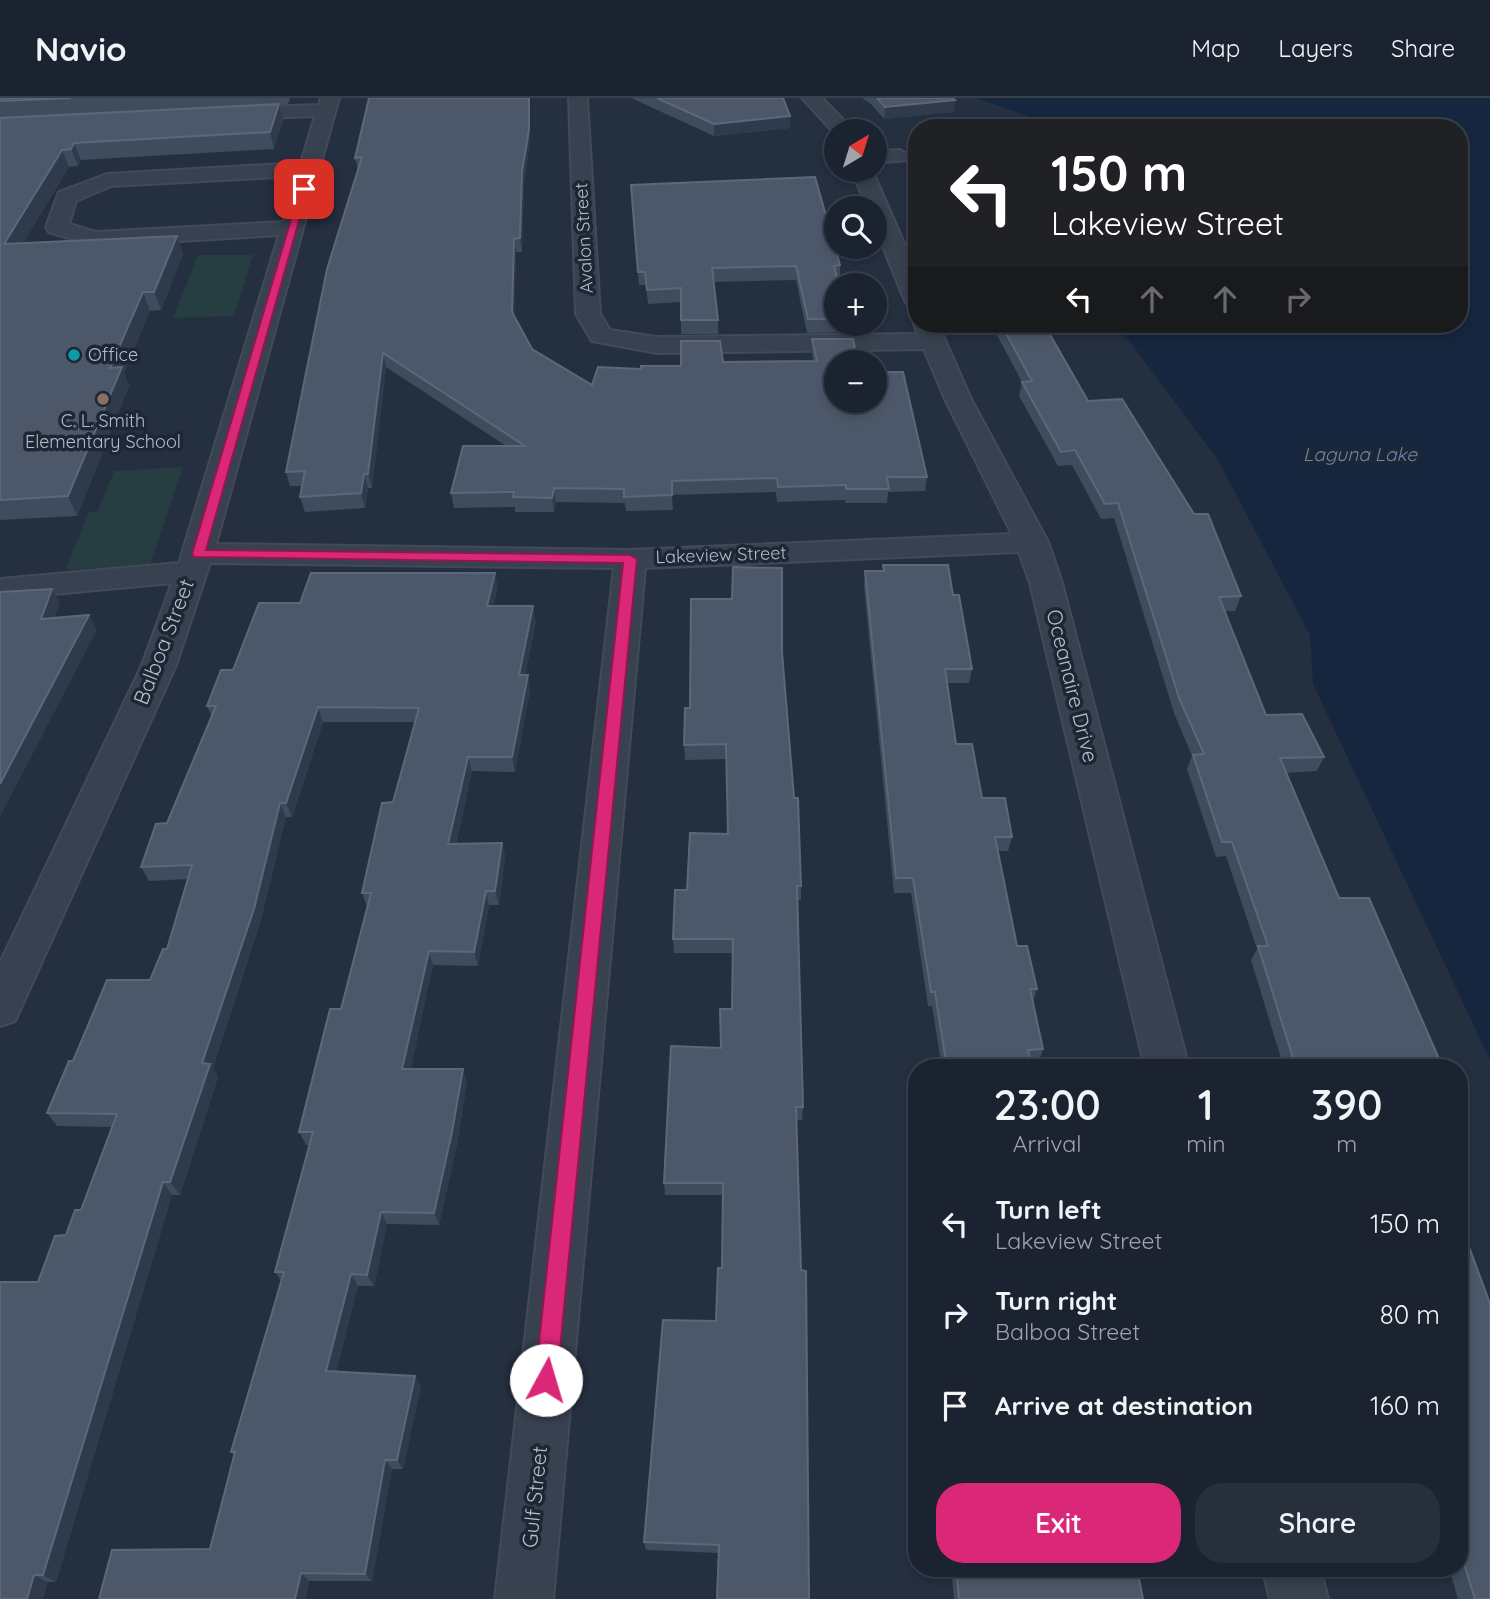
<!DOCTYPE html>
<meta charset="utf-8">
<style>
body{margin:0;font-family:Quicksand,sans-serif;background:#282f3c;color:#f1f3f6;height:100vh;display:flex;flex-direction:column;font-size:26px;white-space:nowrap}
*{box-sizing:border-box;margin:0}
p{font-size:23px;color:#a0a4ab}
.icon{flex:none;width:38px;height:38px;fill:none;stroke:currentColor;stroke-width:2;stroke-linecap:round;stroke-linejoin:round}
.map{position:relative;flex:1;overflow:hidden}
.panel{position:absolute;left:908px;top:961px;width:560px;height:518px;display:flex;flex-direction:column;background:#1b2330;border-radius:28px;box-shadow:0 4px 10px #0003,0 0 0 2px #39404c}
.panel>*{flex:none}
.banner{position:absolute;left:908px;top:21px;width:560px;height:214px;border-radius:28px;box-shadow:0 4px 10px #0003,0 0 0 2px #39404c;background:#202124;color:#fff;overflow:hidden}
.needle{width:46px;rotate:38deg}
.controls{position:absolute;left:824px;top:21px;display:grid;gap:14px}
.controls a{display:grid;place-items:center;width:63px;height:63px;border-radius:50%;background:#1b2330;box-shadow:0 4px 10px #0003,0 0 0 2px #39404c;font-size:35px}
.pin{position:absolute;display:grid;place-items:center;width:60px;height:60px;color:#fff;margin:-30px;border-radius:14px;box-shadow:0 4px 10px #0006}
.me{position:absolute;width:77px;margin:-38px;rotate:6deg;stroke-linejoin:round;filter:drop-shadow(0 0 5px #0008)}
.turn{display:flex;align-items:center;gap:24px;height:147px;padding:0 28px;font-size:32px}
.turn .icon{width:91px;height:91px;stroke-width:2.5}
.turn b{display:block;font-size:49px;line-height:60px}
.lanes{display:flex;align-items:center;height:66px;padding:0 28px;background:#0003;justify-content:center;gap:35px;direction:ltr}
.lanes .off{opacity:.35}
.eta{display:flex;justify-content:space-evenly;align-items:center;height:119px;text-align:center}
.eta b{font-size:42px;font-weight:600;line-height:49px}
.cta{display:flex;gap:14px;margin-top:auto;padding:14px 28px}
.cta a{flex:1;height:80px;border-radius:28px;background:#db2777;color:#fff;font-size:28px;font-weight:600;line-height:80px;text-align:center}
.cta a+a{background:#282f3c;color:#f1f3f6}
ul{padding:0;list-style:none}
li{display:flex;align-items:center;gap:21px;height:91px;padding:0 28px}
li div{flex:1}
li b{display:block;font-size:26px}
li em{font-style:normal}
header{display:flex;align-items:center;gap:42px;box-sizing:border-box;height:98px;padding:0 35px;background:#1b2330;border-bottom:2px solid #39404c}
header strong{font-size:33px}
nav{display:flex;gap:38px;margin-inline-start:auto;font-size:24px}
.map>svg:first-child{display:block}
.green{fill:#263d41}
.water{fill:#16263f}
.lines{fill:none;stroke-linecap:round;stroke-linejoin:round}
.minor-casing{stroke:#424a59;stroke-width:4}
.minor{fill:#384150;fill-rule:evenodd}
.wall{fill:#3f4c5e}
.shaded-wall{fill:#2f3b4d}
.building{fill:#4c586a;stroke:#5c6879;stroke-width:2}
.route{fill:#db2777;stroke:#8e194d;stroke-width:2}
.culture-dot{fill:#0f9aa8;stroke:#1d2635;stroke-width:2.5}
.education-dot{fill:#8d6e63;stroke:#1d2635;stroke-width:2.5}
.labels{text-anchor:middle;stroke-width:7;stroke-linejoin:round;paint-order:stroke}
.far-street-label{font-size:18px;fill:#b5bdcb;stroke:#1d2635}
.far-poi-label{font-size:18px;fill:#b5bdcb;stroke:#1d2635;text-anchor:start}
.far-water-label{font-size:19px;font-style:italic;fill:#6d86ab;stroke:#1d2635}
.street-label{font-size:21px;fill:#b5bdcb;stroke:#1d2635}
</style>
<header>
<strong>Navio</strong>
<nav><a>Map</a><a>Layers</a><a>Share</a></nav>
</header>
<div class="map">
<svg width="1490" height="1501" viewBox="0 0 1490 1501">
<rect width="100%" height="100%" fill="#242f40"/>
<!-- green -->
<path class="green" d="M 198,157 L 253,157 L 234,218 L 173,220 Z
M 183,369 L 150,467 L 65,472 L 89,414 L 98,413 L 114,373 Z"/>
<!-- water -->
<path class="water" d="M 977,0 L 1490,0 L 1490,962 L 1313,586 L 1310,537 L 1218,362 L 1117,226 L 1460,226 L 1460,30 L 1060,30 Z"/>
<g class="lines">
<defs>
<path id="minor" d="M 321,0 L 339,0 L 216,446 L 630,452 L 1012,436 L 945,301 L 924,251 L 657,255 L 592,243 L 576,216 L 569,0 L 587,0 L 600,216 L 610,232 L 657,239 L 918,236 L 914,226 L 917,221 L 917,226 L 938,226 L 971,301 L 1048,444 L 1062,485 L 1189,970 L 1145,970 L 1030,485 L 1019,454 L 645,470 L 553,1501 L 495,1501 L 614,470 L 210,465 L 176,567 L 21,910 L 15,923 L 0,928 L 0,865 L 142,567 L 172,485 L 0,501 L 0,481 L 179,465 L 279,137 L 95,148 L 49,134 L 46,129 L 59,94 L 107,76 L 301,65 L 315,18 L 229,22 L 219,16 L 229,10 L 319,7 ZM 297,78 L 283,124 L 96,134 L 69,126 L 76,103 L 111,88 Z
M 802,0 L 822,0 L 854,33 L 836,33 L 836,37 Z
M 900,52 L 910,58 L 907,62 L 875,65 L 875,53 Z
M 852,72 L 872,72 L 917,175 L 917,210 L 909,208 L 905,203 L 875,129 L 875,110 L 867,110 Z
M 1262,1470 L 1320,1470 L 1328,1501 L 1270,1501 Z"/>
</defs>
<!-- minor casing -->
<use href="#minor" class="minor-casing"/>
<!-- minor -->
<use href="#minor" class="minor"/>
</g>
<!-- wall -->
<path class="wall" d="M 0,0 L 290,0 L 288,6 L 279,6 L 283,22 L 274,51 L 81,62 L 78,68 L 69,69 L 23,145 L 183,156 L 161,212 L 150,213 L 124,275 L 129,288 L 77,418 L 0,422 Z
M 631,0 L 783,0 L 790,30 L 714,38 Z
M 862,0 L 952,0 L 955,2 L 954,14 L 884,21 L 871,6 Z
M 530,44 L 524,86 L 522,154 L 516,154 L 514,218 L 532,251 L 592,287 L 641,271 L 723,264 L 813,263 L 812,255 L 812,241 L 836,264 L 927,379 L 925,393 L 888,394 L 887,405 L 845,405 L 845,402 L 777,404 L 776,394 L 672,397 L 673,412 L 626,413 L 625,405 L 556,404 L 554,414 L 515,414 L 515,409 L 454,410 L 451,395 L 506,348 L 386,269 L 372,390 L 368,390 L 365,410 L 305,414 L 300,399 L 302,388 L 290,388 L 286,374 L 358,72 L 355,60 Z
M 631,87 L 840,167 L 840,181 L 837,181 L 836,187 L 836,226 L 847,226 L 847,234 L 807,235 L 796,182 L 713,184 L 718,222 L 718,236 L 681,236 L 681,204 L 648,206 L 646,187 L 639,187 Z
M 991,226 L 1044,226 L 1088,303 L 1241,498 L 1235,513 L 1225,513 L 1266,617 L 1324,659 L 1317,673 L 1286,675 L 1339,800 L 1443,970 L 1284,970 L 1251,862 L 1257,851 L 1226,758 L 1216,759 L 1187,671 L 1192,658 L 1174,615 L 1114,420 L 1101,421 L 1072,367 L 1058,368 L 1019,298 L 1022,284 Z
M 883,467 L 953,497 L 972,571 L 969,585 L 947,585 L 956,646 L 982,700 L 1012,739 L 1008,753 L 998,753 L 1017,848 L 1037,891 L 1033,904 L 1043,951 L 1039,964 L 1031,965 L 1032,970 L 942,970 L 932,908 L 928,908 L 911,795 L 894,795 L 864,488 L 865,473 L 883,473 Z
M 498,489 L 493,508 L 536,523 L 525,577 L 528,577 L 530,592 L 515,674 L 472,673 L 456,746 L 502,745 L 505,759 L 499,807 L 489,807 L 478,868 L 433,867 L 410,971 L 467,984 L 457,1046 L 439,1127 L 387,1126 L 374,1188 L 358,1188 L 336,1274 L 421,1288 L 403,1371 L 392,1371 L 372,1483 L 309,1483 L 305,1501 L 99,1501 L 210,1451 L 234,1357 L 231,1354 L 281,1183 L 275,1174 L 310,1047 L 306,1047 L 299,1034 L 341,911 L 367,809 L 362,795 L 393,704 L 415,624 L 323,624 L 292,719 L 286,719 L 260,825 L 213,970 L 218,979 L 180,1097 L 172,1097 L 56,1484 L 48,1484 L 0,1501 L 38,1184 L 81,1112 L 113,1029 L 57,1028 L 47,1015 L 73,963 L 150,882 L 167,851 L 188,781 L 149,783 L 141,769 L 167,725 L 212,619 L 207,608 L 233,572 L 300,505 Z
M 782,554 L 801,788 L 801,802 L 798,802 L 803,1009 L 802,1022 L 797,1022 L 719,1455 L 646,1452 L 644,1444 L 716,1223 L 722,1170 L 723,1097 L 665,1097 L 664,1085 L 721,950 L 732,911 L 733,855 L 674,855 L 673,841 L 687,792 L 728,736 L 727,661 L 685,662 L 684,647 L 690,610 Z
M 1460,1124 L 1490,1501 L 1458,1501 L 1449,1470 L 1460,1470 Z
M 917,1176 L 917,1202 L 916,1182 Z
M 951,1470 L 1137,1470 L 1143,1501 L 954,1501 Z"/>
<!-- shaded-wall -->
<path class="shaded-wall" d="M 529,0 L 530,0 L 530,44 L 524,86 L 522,154 L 520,140 L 522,74 Z
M 955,2 L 954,14 L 884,21 L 885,9 Z
M 279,6 L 283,22 L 274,51 L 270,34 Z
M 790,18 L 790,30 L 714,38 L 714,26 Z
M 74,45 L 81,62 L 78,68 L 71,51 Z
M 62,52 L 69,69 L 12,164 L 4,146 Z
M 177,138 L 183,156 L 161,212 L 154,194 Z
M 514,141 L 516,154 L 514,227 L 512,214 Z
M 143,194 L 150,213 L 124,275 L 129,288 L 77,418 L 68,398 L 110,270 Z
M 383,255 L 386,269 L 372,390 L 368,376 Z
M 364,376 L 368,390 L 365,410 L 361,395 Z
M 554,390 L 556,404 L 554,414 L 552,400 Z
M 495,475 L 498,489 L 490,522 L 487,508 Z
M 52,491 L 60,506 L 49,536 L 41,521 Z
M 533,508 L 536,523 L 522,591 L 519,577 Z
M 89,517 L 97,532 L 0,719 L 0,686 Z
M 528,577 L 530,592 L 515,674 L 512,659 Z
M 318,609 L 323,624 L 292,719 L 286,705 Z
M 468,659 L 472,673 L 452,761 L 448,746 Z
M 280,705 L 286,719 L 260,825 L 213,970 L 218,979 L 180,1097 L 170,1084 L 202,965 Z
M 502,745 L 505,759 L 499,807 L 495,793 Z
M 486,793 L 489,807 L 478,868 L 474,854 Z
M 429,853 L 433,867 L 408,985 L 402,971 Z
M 463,971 L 467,984 L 457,1046 L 439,1127 L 434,1115 Z
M 163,1084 L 172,1097 L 56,1484 L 43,1477 Z
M 381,1114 L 387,1126 L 374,1188 L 367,1177 Z
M 351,1176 L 358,1188 L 334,1284 L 326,1273 Z
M 415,1278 L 421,1288 L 403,1371 L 397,1362 Z
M 385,1362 L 392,1371 L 372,1483 L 365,1476 Z
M 301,1475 L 309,1483 L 305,1501 L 295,1501 Z
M 34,1477 L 48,1484 L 43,1501 L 27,1501 Z"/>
<!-- building -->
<path class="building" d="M 0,0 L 71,0 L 0,3 Z
M 369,0 L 529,0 L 529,31 L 522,74 L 520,140 L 514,141 L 512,214 L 532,251 L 592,287 L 598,269 L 641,271 L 641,268 L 681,268 L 681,243 L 720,243 L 723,264 L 817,263 L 812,241 L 853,241 L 858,264 L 836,264 L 836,303 L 875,303 L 875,274 L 903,274 L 927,379 L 887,379 L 889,391 L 846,391 L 846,387 L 778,389 L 777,380 L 672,383 L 672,397 L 624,399 L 624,391 L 554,390 L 552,400 L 513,399 L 514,394 L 451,395 L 463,348 L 525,348 L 383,255 L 368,376 L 364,376 L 361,395 L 300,399 L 305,373 L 286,374 L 327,171 L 362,59 L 355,60 Z
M 657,0 L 783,0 L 790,18 L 714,26 Z
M 877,0 L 952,0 L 955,2 L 885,9 Z
M 279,6 L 270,34 L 74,45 L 71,51 L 62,52 L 4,146 L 177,138 L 154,194 L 143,194 L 110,270 L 122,269 L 68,398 L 0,402 L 0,20 Z
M 815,79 L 840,167 L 834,168 L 839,187 L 836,187 L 836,221 L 808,221 L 796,168 L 712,170 L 718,222 L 681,222 L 681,190 L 647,192 L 645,174 L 638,174 L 631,87 Z
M 1001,226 L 1044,226 L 1088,303 L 1122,301 L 1194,416 L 1208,416 L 1241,498 L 1219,499 L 1266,617 L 1302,616 L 1324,659 L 1280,660 L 1339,800 L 1369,800 L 1443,970 L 1344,970 L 1341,962 L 1294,963 L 1258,848 L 1268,848 L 1232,744 L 1222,744 L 1193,657 L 1204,656 L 1179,600 L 1118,405 L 1105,406 L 1075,352 L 1061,354 L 1022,284 L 1032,283 Z
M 883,467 L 948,467 L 953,497 L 959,497 L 972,571 L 945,571 L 956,646 L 972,646 L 982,700 L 1005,700 L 1012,739 L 995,739 L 1017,848 L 1027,848 L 1037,891 L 1030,891 L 1043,951 L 1028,952 L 1032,970 L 947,970 L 935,894 L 931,894 L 913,780 L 896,780 L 865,473 L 884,473 Z
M 733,469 L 782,470 L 782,554 L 794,700 L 798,700 L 801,788 L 797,788 L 803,1009 L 796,1009 L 801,1172 L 806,1173 L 809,1501 L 717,1501 L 719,1447 L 644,1444 L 663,1222 L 716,1223 L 718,1170 L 722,1170 L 723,1085 L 664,1085 L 671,948 L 721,950 L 720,911 L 732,911 L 733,841 L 673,841 L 675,792 L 687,792 L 690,735 L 728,736 L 726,646 L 684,647 L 685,610 L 690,610 L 691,501 L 732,501 Z
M 311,475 L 495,475 L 487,508 L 533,508 L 519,577 L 528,577 L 512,659 L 468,659 L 448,746 L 502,745 L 495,793 L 486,793 L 474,854 L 429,853 L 402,971 L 463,971 L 452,1034 L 434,1115 L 381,1114 L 367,1177 L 351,1176 L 326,1273 L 415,1278 L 397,1362 L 385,1362 L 365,1476 L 301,1475 L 295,1501 L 99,1501 L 112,1452 L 210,1451 L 235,1354 L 231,1354 L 284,1174 L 275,1174 L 313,1034 L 299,1034 L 330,911 L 341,911 L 371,795 L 362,795 L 382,705 L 393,704 L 419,610 L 318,609 L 286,705 L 280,705 L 254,811 L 202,965 L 210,966 L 170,1084 L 163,1084 L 43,1477 L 34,1477 L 27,1501 L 0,1501 L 0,1184 L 38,1184 L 55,1138 L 66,1137 L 75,1112 L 81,1112 L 117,1016 L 47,1015 L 69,963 L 73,963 L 107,882 L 150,882 L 163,851 L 167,851 L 192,767 L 141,769 L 156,726 L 167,725 L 216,608 L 207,608 L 221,572 L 233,572 L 259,505 L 300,505 Z
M 52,491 L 41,521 L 89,517 L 0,686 L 0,494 Z
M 1460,1007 L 1463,1016 L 1460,1016 Z
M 1460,1124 L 1490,1206 L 1490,1501 L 1475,1501 L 1460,1453 Z
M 956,1470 L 1137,1470 L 1143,1501 L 959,1501 Z"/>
<!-- route -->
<path class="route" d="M 304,88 L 308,91 L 206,452 L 630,457 L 637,461 L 557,1282 L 554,1290 L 546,1293 L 539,1290 L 535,1282 L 623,465 L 194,459 L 192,456 L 300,91 Z"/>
<!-- markers -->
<circle class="culture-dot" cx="74" cy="257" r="7"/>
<circle class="education-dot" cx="103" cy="301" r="7"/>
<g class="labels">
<!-- far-street labels -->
<g class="far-street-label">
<text transform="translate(584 140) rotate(-93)" y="6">Avalon Street</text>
<text transform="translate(721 457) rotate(-2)" y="6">Lakeview Street</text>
</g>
<!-- far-poi labels -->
<g class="far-poi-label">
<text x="88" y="263">Office</text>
<text x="103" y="329" text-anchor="middle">C. L. Smith<tspan x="103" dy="21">Elementary School</tspan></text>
</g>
<!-- far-water labels -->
<g class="far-water-label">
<text x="1360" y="363">Laguna Lake</text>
</g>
<!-- street labels -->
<g class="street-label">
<text transform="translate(164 544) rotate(-69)" y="7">Balboa Street</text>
<text transform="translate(1072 588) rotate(76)" y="7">Oceanaire Drive</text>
<text transform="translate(535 1399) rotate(-84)" y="7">Gulf Street</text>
</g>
</g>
</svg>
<div class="controls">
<a><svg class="needle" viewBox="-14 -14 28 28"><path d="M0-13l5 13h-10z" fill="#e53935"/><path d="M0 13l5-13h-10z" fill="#a0a4ab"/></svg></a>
<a><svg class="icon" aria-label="search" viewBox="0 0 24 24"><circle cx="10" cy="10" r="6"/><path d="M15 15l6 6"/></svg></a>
<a>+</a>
<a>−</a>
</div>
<div class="pin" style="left:304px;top:91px;background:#d93025"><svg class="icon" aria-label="arrive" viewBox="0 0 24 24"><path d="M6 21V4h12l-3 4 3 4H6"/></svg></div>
<svg class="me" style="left:546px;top:1282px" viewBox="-20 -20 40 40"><circle r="19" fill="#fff"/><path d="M0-13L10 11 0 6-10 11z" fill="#db2777"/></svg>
<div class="banner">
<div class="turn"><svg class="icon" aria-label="left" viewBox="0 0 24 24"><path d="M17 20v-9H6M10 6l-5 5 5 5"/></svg><div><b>150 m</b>Lakeview Street</div></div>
<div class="lanes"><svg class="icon" aria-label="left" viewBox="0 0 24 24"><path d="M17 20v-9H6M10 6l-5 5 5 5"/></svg><svg class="icon off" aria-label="ahead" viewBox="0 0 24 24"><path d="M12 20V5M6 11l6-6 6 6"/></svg><svg class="icon off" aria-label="ahead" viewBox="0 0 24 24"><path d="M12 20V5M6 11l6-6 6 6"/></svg><svg class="icon off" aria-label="right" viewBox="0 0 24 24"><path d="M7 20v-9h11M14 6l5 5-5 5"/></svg></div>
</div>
<section class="panel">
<div class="eta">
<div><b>23:00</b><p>Arrival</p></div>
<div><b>1</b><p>min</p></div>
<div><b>390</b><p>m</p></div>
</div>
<ul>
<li><svg class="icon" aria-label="left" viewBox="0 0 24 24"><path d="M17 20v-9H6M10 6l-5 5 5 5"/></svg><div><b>Turn left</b><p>Lakeview Street</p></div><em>150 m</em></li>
<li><svg class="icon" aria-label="right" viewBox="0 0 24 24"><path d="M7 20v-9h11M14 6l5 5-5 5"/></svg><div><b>Turn right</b><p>Balboa Street</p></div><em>80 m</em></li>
<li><svg class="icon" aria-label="arrive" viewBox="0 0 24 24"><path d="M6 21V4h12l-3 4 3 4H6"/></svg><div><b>Arrive at destination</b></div><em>160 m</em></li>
</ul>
<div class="cta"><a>Exit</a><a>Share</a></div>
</section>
</div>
